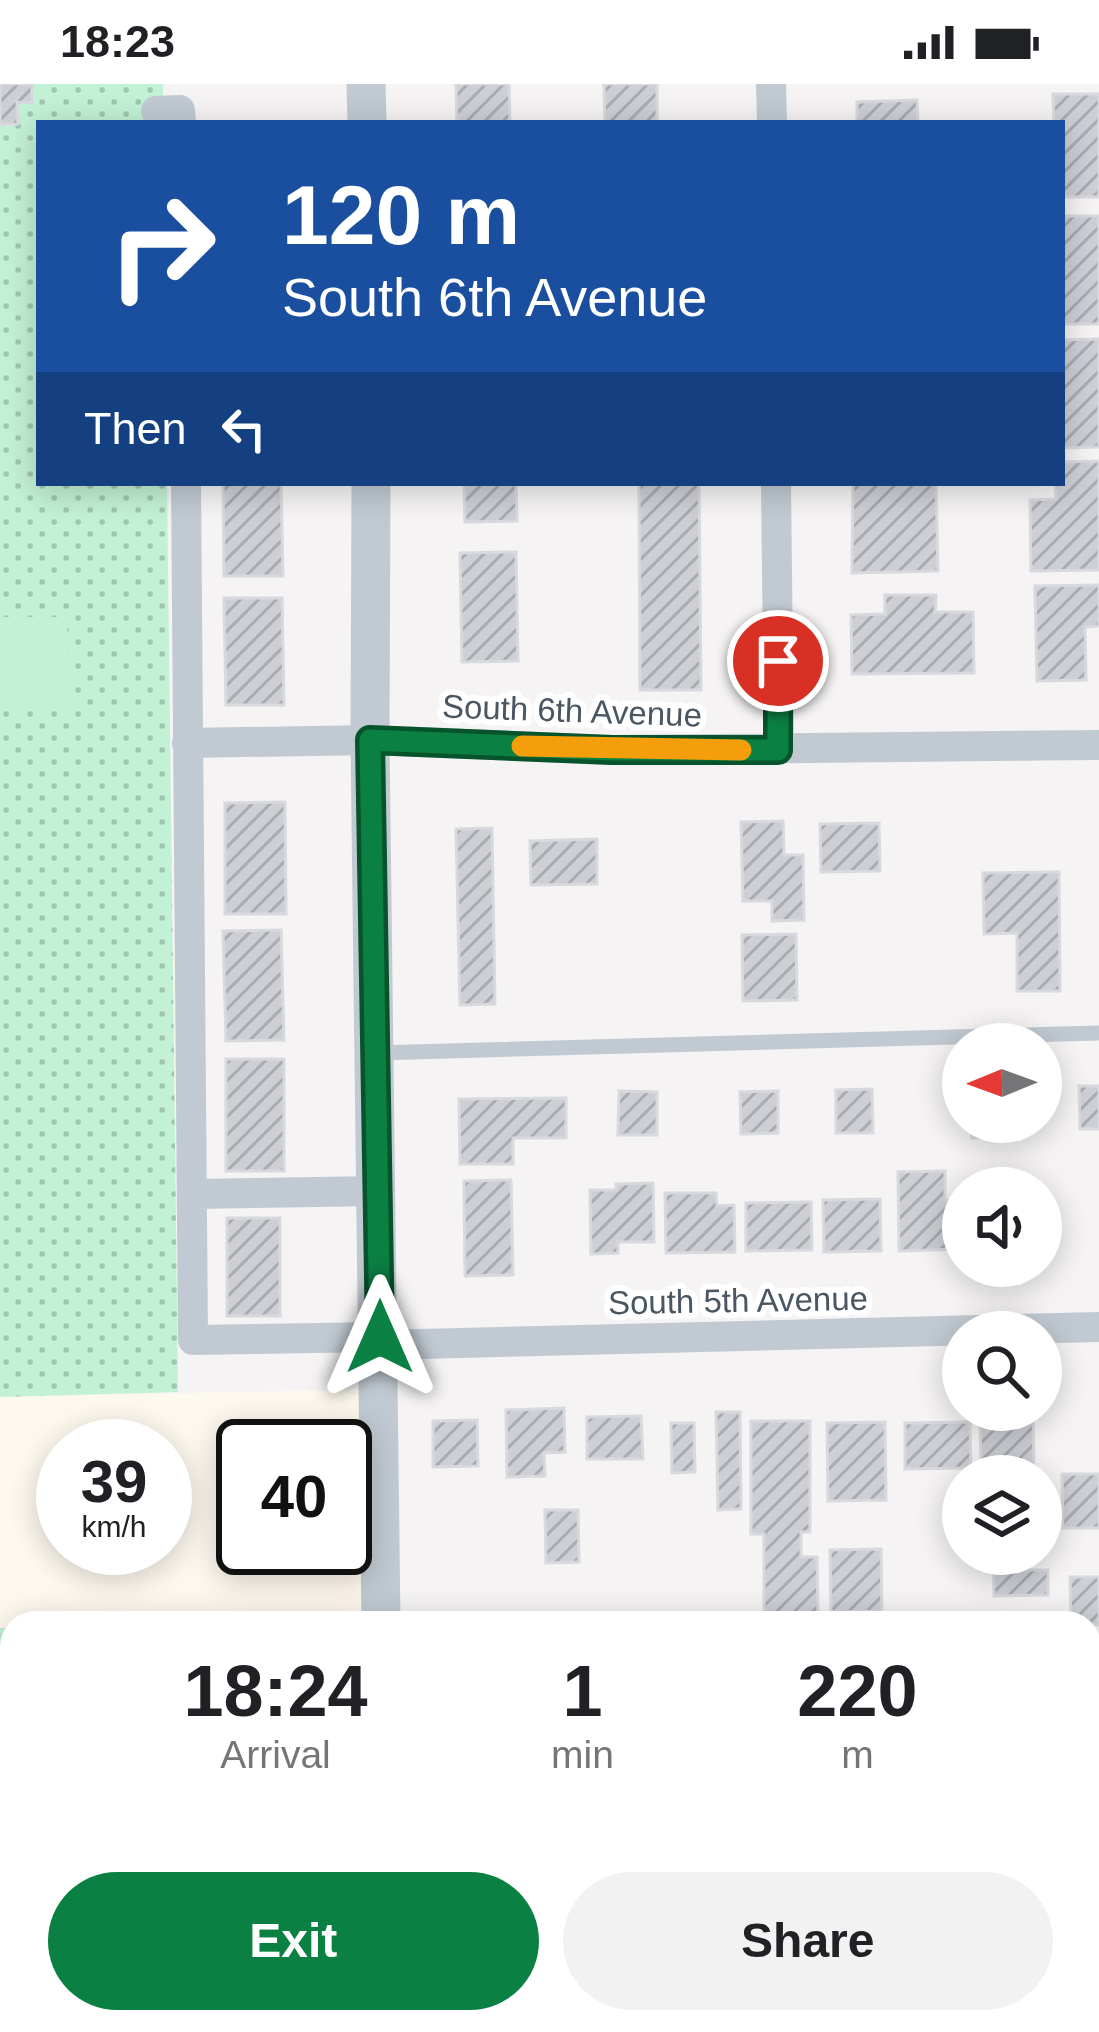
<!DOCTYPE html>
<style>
body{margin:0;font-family:Arial,sans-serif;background:#f2f2f2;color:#202124;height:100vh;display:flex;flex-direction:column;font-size:45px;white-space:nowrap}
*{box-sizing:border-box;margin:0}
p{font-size:39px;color:#757577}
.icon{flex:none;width:66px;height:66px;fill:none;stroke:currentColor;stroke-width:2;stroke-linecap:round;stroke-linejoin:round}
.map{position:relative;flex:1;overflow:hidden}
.drawer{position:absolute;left:0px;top:1527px;width:1101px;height:423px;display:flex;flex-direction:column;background:#fff;border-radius:36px 36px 0 0;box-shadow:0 6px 30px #0003}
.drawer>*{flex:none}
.hud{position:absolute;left:36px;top:36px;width:1029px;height:366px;border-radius:0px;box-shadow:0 6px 30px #0003;background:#1a4fa0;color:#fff;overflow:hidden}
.needle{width:78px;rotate:269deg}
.fabs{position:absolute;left:942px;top:939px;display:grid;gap:24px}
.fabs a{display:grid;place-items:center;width:120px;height:120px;border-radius:50%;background:#fff;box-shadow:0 6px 30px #0003;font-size:60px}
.speed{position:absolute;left:36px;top:1335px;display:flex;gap:24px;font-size:60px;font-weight:700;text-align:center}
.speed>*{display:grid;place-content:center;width:156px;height:156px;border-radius:50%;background:#fff;box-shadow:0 6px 30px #0003;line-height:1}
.speed small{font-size:30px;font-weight:400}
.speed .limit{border:6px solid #111;border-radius:18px;background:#fff;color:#111}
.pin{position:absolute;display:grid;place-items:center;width:102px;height:102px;color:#fff;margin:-51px;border:6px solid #fff;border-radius:50%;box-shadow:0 3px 12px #0007}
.me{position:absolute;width:132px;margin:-66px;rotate:0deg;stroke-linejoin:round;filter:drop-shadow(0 0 9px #0008)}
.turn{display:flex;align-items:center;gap:42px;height:252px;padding:0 48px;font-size:54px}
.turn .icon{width:156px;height:156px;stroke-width:2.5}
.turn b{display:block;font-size:84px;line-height:102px}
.then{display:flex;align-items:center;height:114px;padding:0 48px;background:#0003;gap:24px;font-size:45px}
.eta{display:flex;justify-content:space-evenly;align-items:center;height:204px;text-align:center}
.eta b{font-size:72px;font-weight:700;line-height:84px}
.button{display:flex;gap:24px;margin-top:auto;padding:24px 48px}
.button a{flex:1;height:138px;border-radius:72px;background:#0b8043;color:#fff;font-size:48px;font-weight:700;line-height:138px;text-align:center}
.button a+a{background:#f2f2f2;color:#202124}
.status{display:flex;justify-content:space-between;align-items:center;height:84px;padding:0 60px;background:#fff;direction:ltr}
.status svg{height:33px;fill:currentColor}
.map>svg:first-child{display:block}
.commercial{fill:#fdf9ef;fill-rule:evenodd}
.green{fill:url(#green-dots)}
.pitch{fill:#c3f1d5}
.building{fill:url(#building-hatch);stroke:#d7d9de;stroke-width:3}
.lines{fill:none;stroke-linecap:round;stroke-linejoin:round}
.service{stroke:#c1cad2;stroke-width:15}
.minor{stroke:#c1cad2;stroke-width:30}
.tertiary{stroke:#c1cad2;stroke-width:39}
.secondary{stroke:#c1cbd6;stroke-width:42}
.route-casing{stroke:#07532c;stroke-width:30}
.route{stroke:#0b8043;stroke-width:21}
.slow{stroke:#f59e0b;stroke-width:21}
.labels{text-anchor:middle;stroke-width:12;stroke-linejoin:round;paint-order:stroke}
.street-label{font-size:33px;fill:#4a5661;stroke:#fff}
</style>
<div class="status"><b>18:23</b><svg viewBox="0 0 49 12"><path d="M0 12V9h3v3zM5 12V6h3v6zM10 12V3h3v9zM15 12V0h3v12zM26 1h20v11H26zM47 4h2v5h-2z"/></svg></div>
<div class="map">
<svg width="1099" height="1948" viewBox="0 0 1099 1948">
<defs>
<pattern id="green-dots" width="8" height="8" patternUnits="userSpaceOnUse" patternTransform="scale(3)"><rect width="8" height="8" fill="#c3f1d5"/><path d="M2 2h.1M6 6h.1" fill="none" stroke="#a0c6b0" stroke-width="1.8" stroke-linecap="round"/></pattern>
<pattern id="building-hatch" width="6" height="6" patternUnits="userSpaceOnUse" patternTransform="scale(3)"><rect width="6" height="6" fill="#cdcfd5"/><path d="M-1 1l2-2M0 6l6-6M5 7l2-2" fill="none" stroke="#a8abb0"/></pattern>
</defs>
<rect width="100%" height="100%" fill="#f5f3f3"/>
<!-- commercial -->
<path class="commercial" d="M 380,1305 L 381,1539 L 12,1539 L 12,1879 L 0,1880 L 0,1313 ZM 63,1362 L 165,1362 L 165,1464 L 63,1464 ZM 243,1362 L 345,1362 L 345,1464 L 243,1464 Z
M 119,1938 L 787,1938 L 787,1948 L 119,1948 Z"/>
<!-- green -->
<path class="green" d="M 0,0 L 163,0 L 163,39 L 39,39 L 39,399 L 167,399 L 178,1308 L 0,1313 Z
M 0,1544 L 12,1544 L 12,1844 L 0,1845 Z"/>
<!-- pitch -->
<path class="pitch" d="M 0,533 L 67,533 L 71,621 L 0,623 Z"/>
<!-- building -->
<path class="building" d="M 0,0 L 32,0 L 32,19 L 17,18 L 18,40 L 0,41 Z
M 456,0 L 509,0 L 510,39 L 457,39 Z
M 604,0 L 657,0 L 657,39 L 605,39 Z
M 1053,10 L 1099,10 L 1099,113 L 1062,113 L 1062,39 L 1054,39 Z
M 917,16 L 918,39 L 857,39 L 857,18 Z
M 1062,132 L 1099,132 L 1099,240 L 1062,240 Z
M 1099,255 L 1099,363 L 1062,364 L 1062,256 Z
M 1099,377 L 1099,486 L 1031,487 L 1030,416 L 1056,415 L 1055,399 L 1062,399 L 1062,378 Z
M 223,399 L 281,399 L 283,492 L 224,492 Z
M 464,399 L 516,399 L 517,437 L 465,438 Z
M 639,399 L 699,399 L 701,606 L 640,606 Z
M 853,399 L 936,399 L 938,487 L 852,489 Z
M 516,468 L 518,577 L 462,578 L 460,469 Z
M 1099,501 L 1099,542 L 1085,543 L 1086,596 L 1037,597 L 1035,502 Z
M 885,511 L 936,511 L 935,528 L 973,528 L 974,589 L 852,590 L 851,531 L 885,530 Z
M 224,514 L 282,514 L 284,621 L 226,621 Z
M 285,718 L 286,830 L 225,830 L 225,719 Z
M 783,737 L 784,771 L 803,771 L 804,836 L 772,837 L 772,817 L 743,817 L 741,738 Z
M 879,739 L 880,787 L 821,788 L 820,740 Z
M 492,744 L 495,920 L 460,921 L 456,745 Z
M 597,755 L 597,800 L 531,801 L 530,757 Z
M 1059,788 L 1060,907 L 1017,907 L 1017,849 L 984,850 L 983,789 Z
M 281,846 L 284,956 L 226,957 L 223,847 Z
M 796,850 L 797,916 L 743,917 L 742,851 Z
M 226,975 L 284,975 L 284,1087 L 226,1087 Z
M 1079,1002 L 1099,1002 L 1099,1045 L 1080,1045 Z
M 872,1005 L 873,1049 L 836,1049 L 836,1006 Z
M 619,1007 L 657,1008 L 657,1051 L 618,1051 Z
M 778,1007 L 778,1049 L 741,1050 L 740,1008 Z
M 566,1014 L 566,1054 L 513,1054 L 513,1080 L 460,1080 L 459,1015 Z
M 972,1038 L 1015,1038 L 1016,1053 L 972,1054 Z
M 945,1087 L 945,1116 L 963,1116 L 963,1165 L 899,1167 L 898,1088 Z
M 511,1096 L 513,1191 L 465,1192 L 464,1097 Z
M 653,1099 L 654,1158 L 618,1158 L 618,1169 L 591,1170 L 590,1106 L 616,1106 L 616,1100 Z
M 665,1109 L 716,1109 L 717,1122 L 734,1121 L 735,1168 L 666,1169 Z
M 880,1115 L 881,1167 L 824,1168 L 823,1116 Z
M 811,1118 L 812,1166 L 746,1167 L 746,1119 Z
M 227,1134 L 280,1134 L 280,1232 L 227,1232 Z
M 564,1324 L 565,1368 L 544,1369 L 545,1392 L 507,1393 L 506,1326 Z
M 1033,1326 L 1034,1390 L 981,1390 L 980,1327 Z
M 716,1328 L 740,1328 L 741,1425 L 718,1426 Z
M 641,1332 L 643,1375 L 587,1375 L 587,1333 Z
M 477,1336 L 478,1382 L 433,1383 L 433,1337 Z
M 751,1337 L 810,1337 L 810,1448 L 801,1448 L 801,1473 L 817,1473 L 818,1529 L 764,1530 L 764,1450 L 751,1450 Z
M 885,1338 L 886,1416 L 828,1417 L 827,1339 Z
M 970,1338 L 971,1384 L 905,1385 L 905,1339 Z
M 671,1339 L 694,1339 L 695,1388 L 672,1389 Z
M 1062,1390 L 1099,1390 L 1099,1444 L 1063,1444 Z
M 545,1426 L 578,1426 L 579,1478 L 546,1479 Z
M 881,1465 L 882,1527 L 831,1528 L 830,1466 Z
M 993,1470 L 1024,1470 L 1024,1486 L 1048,1486 L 1048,1511 L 994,1512 Z
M 1070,1493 L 1099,1493 L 1099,1541 L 1071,1539 Z
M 1099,1605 L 1099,1659 L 1089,1659 L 1089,1606 Z
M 1099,1692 L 1099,1784 L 1089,1784 L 1089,1693 Z"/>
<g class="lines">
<!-- service -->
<path class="service" d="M 377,969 L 1099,949
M 1089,1564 L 1099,1564
M 509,1938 L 509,1948"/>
<!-- minor -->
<path class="minor" d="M 771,0 L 772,39
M 156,27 L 180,26 L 181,39
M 186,399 L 193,1256 L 379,1253
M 776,399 L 779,666
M 187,659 L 370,656 L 612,666 L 1099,661
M 192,1110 L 378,1107
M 380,1261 L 1099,1243"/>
<!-- tertiary -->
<path class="tertiary" d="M 366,0 L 367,39
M 371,399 L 370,656 L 381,1539
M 384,1938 L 384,1948"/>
<!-- secondary -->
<path class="secondary" d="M 1089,1866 L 1099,1866
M 0,1880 L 12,1879"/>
</g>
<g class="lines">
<defs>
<path id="route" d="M 380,1253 L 370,656 L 612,666 L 778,666 L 778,577"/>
</defs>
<!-- route casing -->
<use href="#route" class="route-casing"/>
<!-- route -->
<use href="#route" class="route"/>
<!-- slow -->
<path class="slow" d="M 522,662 L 741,666"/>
</g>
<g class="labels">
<!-- street labels -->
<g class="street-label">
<text transform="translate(572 626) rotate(2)" y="12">South 6th Avenue</text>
<text transform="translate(738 1216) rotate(-1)" y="12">South 5th Avenue</text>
</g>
</g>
</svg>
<div class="fabs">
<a><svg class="needle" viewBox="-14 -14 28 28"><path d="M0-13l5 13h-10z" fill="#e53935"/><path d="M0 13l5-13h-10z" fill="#757577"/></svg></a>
<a><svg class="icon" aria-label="sound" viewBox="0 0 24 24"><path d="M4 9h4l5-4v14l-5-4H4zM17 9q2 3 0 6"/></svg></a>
<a><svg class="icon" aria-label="search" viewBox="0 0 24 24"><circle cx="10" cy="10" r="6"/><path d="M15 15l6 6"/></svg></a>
<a><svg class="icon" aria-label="layers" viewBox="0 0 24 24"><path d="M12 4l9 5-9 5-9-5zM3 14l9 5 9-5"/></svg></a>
</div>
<div class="speed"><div>39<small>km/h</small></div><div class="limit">40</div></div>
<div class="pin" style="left:778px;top:577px;background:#d93025"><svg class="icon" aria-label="arrive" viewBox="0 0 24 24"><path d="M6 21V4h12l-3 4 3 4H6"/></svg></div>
<svg class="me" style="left:380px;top:1253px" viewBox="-20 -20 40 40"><path d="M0-17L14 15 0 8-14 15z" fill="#0b8043" stroke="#fff" stroke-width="4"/></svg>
<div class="hud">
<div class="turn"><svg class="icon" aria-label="right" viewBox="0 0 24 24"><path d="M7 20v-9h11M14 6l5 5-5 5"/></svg><div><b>120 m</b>South 6th Avenue</div></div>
<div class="then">Then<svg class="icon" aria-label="left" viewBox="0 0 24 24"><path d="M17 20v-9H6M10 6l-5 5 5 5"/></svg></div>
</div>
<section class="drawer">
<div class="eta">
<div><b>18:24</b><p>Arrival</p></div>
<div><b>1</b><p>min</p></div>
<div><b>220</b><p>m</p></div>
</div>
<div class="button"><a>Exit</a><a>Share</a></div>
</section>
</div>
